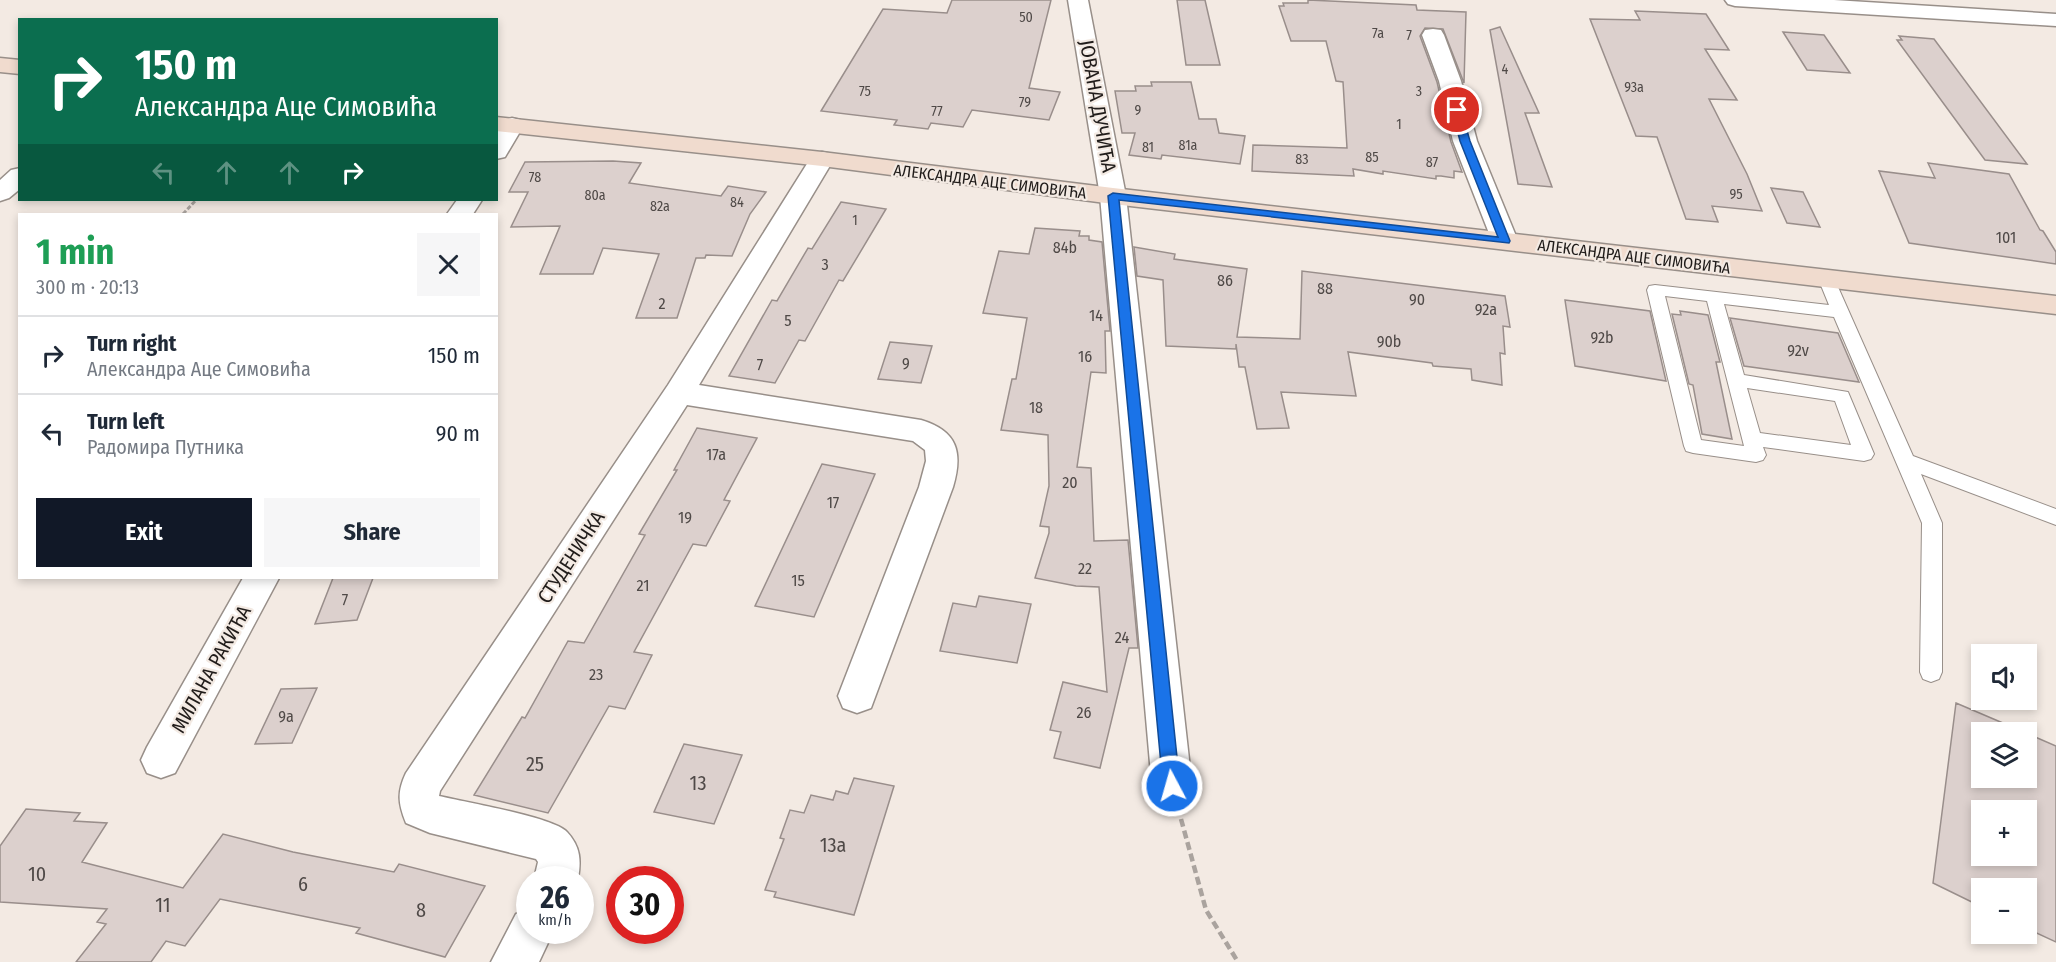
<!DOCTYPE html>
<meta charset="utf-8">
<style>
body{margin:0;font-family:"Fira Sans Condensed",sans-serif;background:#f6f6f7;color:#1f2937;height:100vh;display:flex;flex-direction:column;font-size:22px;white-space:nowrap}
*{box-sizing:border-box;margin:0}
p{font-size:20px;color:#747a83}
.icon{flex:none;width:33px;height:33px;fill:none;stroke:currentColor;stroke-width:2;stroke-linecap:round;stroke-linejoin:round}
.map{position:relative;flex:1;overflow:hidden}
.details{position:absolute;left:18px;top:213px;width:480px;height:366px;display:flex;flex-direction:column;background:#fff;border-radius:0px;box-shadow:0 3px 9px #0003}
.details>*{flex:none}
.hud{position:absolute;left:18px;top:18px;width:480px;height:183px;border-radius:0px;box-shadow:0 3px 9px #0003;background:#0b6e4f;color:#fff;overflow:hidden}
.controls{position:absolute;left:1971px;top:644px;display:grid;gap:12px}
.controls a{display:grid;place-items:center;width:66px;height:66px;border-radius:0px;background:#fff;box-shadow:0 3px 9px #0003;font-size:30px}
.speed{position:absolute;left:516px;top:866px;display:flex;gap:12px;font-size:30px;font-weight:700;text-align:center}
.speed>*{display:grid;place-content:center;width:78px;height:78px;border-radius:50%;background:#fff;box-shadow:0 3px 9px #0003;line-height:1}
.speed small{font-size:15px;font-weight:400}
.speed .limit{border:9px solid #d22;background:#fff;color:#111}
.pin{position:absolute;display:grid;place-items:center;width:51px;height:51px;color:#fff;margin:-26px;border:3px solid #fff;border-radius:50%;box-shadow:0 2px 6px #0007}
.me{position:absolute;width:66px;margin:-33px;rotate:354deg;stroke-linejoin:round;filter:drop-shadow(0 0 4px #0008)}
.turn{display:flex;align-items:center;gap:21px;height:126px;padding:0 18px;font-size:27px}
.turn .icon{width:78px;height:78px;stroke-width:2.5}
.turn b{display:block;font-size:42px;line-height:51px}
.lanes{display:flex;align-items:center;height:57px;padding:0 18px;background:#0003;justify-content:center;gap:30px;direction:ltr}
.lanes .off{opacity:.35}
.round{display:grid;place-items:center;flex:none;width:63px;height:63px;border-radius:0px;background:#f6f6f7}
.overview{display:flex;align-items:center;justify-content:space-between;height:102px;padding:0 18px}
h1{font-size:36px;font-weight:700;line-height:45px;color:#1e9e55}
.action{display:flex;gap:12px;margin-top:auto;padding:12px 18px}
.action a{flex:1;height:69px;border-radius:0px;background:#111827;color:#fff;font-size:24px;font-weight:700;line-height:69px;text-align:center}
.action a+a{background:#f6f6f7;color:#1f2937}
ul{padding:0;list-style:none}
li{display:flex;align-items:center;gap:18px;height:78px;padding:0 18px;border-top:2px solid #e0e1e3}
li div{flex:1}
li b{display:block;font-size:22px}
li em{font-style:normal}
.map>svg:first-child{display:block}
.building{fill:#dcd0cd;stroke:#998e8b;stroke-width:1.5;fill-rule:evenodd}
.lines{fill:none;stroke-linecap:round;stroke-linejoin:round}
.lane-casing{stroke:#988f89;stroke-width:2}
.street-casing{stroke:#988f89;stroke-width:3}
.secondary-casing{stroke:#988f89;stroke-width:3}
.path-far1{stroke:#aaa39e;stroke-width:3;stroke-dasharray:4.5 2;stroke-linecap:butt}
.path{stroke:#aaa39e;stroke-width:4.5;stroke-dasharray:8 4;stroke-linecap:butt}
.lane{fill:#fff;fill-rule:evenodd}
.street{fill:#fff;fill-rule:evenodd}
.secondary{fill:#f0dbce;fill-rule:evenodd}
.route{fill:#1a73e8;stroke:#114b97;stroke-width:1.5}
.labels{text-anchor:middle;stroke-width:4.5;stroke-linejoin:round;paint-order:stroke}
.far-number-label{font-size:14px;fill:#4f4947}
.far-street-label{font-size:16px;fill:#201c1a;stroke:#f3eae3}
.number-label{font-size:16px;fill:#4f4947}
.street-label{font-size:20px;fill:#201c1a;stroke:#f3eae3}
.near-number-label{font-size:20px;fill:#4f4947}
</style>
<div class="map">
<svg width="2056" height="962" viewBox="0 0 2056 962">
<rect width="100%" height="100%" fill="#f3eae3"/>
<!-- building -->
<path class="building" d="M 952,0 L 1051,0 L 1029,88 L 1060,92 L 1049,120 L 972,110 L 963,127 L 931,123 L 928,129 L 894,125 L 897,120 L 821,111 L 883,9 L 947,13 Z
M 1177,0 L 1205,0 L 1220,65 L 1186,65 Z
M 1308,0 L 1416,5 L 1417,10 L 1466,12 L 1464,83 L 1443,29 L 1425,28 L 1420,36 L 1437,82 L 1451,142 L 1462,172 L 1454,171 L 1454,178 L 1441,176 L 1436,176 L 1436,179 L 1383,171 L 1383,174 L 1353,169 L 1354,176 L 1252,171 L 1253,145 L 1347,148 L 1343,82 L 1336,81 L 1326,41 L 1291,41 L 1279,6 L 1284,6 L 1283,3 L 1308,3 Z
M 1635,11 L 1706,14 L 1729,50 L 1705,49 L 1737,100 L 1709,99 L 1747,174 L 1762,211 L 1712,206 L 1718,222 L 1686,219 L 1657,137 L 1636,136 L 1590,19 L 1640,20 Z
M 1500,27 L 1539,113 L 1525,113 L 1552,187 L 1518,184 L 1490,30 Z
M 1783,32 L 1824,35 L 1850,73 L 1807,70 Z
M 1899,36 L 1934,39 L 2027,164 L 1985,160 L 1897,40 L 1902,40 Z
M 1151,82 L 1191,82 L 1199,119 L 1216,119 L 1219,133 L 1245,136 L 1240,164 L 1162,155 L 1161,159 L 1129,155 L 1135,133 L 1122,133 L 1115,91 L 1136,91 L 1135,86 L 1152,86 Z
M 613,161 L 641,163 L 629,183 L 721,196 L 728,186 L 766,192 L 750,214 L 732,256 L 706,255 L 705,258 L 696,258 L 677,318 L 636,318 L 659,254 L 603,248 L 593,274 L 540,274 L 560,226 L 511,227 L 528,192 L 509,192 L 525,162 Z
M 1928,163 L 2009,174 L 2040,230 L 2043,231 L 2056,252 L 2056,264 L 1909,243 L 1879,171 L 1935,178 Z
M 1771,188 L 1803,192 L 1820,227 L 1787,223 Z
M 841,202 L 886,209 L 843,281 L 839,280 L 805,341 L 799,340 L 775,383 L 729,376 L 772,300 L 777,301 L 808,248 L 812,249 Z
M 1035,228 L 1080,231 L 1079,236 L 1089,236 L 1089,240 L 1102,242 L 1110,331 L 1105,331 L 1106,373 L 1091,372 L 1077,467 L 1091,468 L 1094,541 L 1128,540 L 1138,648 L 1129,648 L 1100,768 L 1054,758 L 1061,732 L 1050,730 L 1063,682 L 1107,692 L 1099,587 L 1076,586 L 1035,578 L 1049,533 L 1049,527 L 1040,526 L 1049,486 L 1048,435 L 1001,430 L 1012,379 L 1016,379 L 1027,318 L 983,313 L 999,251 L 1029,254 Z
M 1134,247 L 1175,254 L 1174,259 L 1247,269 L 1237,337 L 1300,339 L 1302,271 L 1505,296 L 1510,327 L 1503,326 L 1505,354 L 1500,353 L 1502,385 L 1472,380 L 1471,369 L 1433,366 L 1432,363 L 1348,352 L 1356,396 L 1281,392 L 1289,428 L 1257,429 L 1245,367 L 1239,367 L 1236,344 L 1236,349 L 1166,346 L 1163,280 L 1137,276 Z
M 1565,300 L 1650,311 L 1666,381 L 1575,366 Z
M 1680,311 L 1708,315 L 1720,362 L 1716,362 L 1732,439 L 1702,434 L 1693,385 L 1689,384 L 1672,314 L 1681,315 Z
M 1730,318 L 1838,333 L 1859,382 L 1744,366 Z
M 890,342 L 932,346 L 921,383 L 878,379 Z
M 697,428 L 757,438 L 724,500 L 730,501 L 706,546 L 693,544 L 634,652 L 652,655 L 625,709 L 609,706 L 548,813 L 474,795 L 522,717 L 525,718 L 568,641 L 584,643 L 645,535 L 639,534 L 677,470 L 674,470 Z
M 822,464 L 875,474 L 814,617 L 755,606 Z
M 333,578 L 373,578 L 357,620 L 315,624 Z
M 979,596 L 1031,604 L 1017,663 L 940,651 L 953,603 L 976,607 Z
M 317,688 L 292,743 L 255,744 L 281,689 Z
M 1956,703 L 2024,732 L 1982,732 L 1982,777 L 2026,777 L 2026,733 L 2056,746 L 2056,942 L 2026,928 L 2026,888 L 1982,888 L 1982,907 L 1933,883 ZM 1982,810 L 2026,810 L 2026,855 L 1982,855 Z
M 684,744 L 742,755 L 714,824 L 654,812 Z
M 854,778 L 894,786 L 854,915 L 774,897 L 776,892 L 765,890 L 784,839 L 780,838 L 790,810 L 804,813 L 811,795 L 833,800 L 836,791 L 848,794 Z
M 26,809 L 80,813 L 74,821 L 107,823 L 82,862 L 183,888 L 223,834 L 293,852 L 394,872 L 399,864 L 485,886 L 445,957 L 356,933 L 360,928 L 220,899 L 185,946 L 166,941 L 151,962 L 76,962 L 106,924 L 97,922 L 107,909 L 0,902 L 0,846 Z"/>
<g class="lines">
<defs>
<path id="lane" d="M 1826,273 L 1834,278 L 1913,456 L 2056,509 L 2056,525 L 1921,474 L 1942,523 L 1942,672 L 1939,679 L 1931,682 L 1923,679 L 1920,672 L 1922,523 L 1834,317 L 1724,304 L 1744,375 L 1848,392 L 1874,454 L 1871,459 L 1864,461 L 1763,447 L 1766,455 L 1763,460 L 1756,462 L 1693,453 L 1686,451 L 1684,446 L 1647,290 L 1649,286 L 1655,285 L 1829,305 L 1818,278 ZM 1665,296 L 1707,301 L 1744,446 L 1701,440 ZM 1747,388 L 1835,401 L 1851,445 L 1760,433 Z"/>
<path id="street" d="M 1068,0 L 1088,0 L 1126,196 L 1192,786 L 1186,799 L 1172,805 L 1158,799 L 1152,786 L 1100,196 Z
M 1725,0 L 1834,0 L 2056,14 L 2056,26 L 1735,6 L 1728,4 Z
M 1433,29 L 1441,30 L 1444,35 L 1461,81 L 1477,141 L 1518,241 L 1514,247 L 1505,249 L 1496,247 L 1492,241 L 1453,141 L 1439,81 L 1422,35 L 1425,30 Z
M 512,118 L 520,120 L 524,125 L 505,157 L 496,159 L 496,131 L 504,120 Z
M 822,152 L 831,154 L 834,159 L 699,385 L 921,420 C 958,431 963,453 953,487 L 871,708 L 857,713 L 843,708 L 838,696 L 919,487 L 926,461 L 925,450 L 913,441 L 687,405 L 440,791 L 439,796 C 464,802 553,817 567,832 C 581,847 581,861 578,879 L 534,879 L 538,862 L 536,859 L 430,833 L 406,823 C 398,803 397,792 406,773 L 668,385 L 810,159 L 813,154 Z
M 20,168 L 20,189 L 9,198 L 0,201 L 0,180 L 11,170 Z
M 457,200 L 482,200 L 473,214 L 447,214 Z
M 243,578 L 279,578 L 175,773 L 161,778 L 147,773 L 141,760 L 147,747 Z
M 530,909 L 530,930 L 554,930 L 539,962 L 491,962 L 516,914 Z"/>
<path id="secondary" d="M 0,58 L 20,60 L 20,74 L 0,72 Z
M 496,117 L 822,152 L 1113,188 L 2056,296 L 2056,314 L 1113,204 L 822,166 L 496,131 Z"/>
</defs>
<!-- lane casing -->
<use href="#lane" class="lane-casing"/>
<!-- street casing -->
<use href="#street" class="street-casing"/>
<!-- secondary casing -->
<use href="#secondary" class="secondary-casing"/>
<!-- path-far1 -->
<path class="path-far1" d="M 183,214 L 196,200"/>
<!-- path -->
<path class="path" d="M 1181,819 L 1206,910 L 1238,962"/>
<!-- lane -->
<use href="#lane" class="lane"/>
<!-- street -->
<use href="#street" class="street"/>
<!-- secondary -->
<use href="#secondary" class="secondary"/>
</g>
<!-- route -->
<path class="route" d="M 1457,107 L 1461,110 L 1470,141 L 1510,241 L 1509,243 L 1119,200 L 1180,786 L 1178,792 L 1172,794 L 1166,792 L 1163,786 L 1108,196 L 1113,193 L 1498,237 L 1460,141 L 1452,110 Z"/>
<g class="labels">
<!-- far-number labels -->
<g class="far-number-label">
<text x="1026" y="22">50</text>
<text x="1378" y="38">7a</text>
<text x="1409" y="40">7</text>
<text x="1505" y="74">4</text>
<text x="1634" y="92">93a</text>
<text x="865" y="96">75</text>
<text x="1419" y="96">3</text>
<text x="1025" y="107">79</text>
<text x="1138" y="115">9</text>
<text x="937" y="116">77</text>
<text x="1399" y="129">1</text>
<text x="1188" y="150">81a</text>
<text x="1148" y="152">81</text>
<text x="1372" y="162">85</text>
<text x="1302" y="164">83</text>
<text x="1432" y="167">87</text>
<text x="535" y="182">78</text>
<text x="1736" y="199">95</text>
<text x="595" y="200">80a</text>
<text x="737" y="207">84</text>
<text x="660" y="211">82a</text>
<text x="855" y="225">1</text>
</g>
<!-- far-street labels -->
<g class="far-street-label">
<text transform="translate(990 181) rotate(7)" y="6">АЛЕКСАНДРА АЦЕ СИМОВИЋА</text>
<text transform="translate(1634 256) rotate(7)" y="6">АЛЕКСАНДРА АЦЕ СИМОВИЋА</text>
</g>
<!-- number labels -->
<g class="number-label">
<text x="2006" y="243">101</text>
<text x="1065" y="253">84b</text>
<text x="825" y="270">3</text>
<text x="1225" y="286">86</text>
<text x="1325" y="294">88</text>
<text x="1417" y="305">90</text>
<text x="662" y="309">2</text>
<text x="1486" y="315">92a</text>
<text x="1096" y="321">14</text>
<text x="788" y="326">5</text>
<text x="1602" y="343">92b</text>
<text x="1389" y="347">90b</text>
<text x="1798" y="356">92v</text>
<text x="1085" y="362">16</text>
<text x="906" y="369">9</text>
<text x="760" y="370">7</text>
<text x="1036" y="413">18</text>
<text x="716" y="460">17a</text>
<text x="1070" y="488">20</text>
<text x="833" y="508">17</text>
<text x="685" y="523">19</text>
<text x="1085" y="574">22</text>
<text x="798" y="586">15</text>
<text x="643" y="591">21</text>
<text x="345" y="605">7</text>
<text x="1122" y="643">24</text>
<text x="596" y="680">23</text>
<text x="1084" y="718">26</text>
<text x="286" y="722">9a</text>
</g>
<!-- street labels -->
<g class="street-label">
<text transform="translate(1098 106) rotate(80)" y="7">ЈОВАНА ДУЧИЋА</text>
<text transform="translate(571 557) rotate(-57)" y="7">СТУДЕНИЧКА</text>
<text transform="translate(211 669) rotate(-61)" y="7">МИЛАНА РАКИЋА</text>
</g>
<!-- near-number labels -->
<g class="near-number-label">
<text x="535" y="771">25</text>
<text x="698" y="790">13</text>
<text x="833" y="852">13a</text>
<text x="37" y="881">10</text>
<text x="303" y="891">6</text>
<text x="163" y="912">11</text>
<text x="421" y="917">8</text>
</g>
</g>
</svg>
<div class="controls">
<a><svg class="icon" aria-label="sound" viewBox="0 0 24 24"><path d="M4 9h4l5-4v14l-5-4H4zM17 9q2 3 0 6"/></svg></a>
<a><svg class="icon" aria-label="layers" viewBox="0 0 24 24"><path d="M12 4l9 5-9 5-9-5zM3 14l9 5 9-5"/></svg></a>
<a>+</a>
<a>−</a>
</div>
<div class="speed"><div>26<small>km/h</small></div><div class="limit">30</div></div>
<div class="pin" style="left:1457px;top:110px;background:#d93025"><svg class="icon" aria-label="arrive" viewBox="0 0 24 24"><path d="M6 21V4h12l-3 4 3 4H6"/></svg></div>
<svg class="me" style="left:1172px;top:786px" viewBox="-20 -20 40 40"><circle r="17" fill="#1a73e8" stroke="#fff" stroke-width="3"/><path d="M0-11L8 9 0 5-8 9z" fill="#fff"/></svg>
<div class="hud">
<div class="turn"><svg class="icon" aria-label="right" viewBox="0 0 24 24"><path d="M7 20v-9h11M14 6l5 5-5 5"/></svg><div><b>150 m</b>Александра Аце Симовића</div></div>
<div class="lanes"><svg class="icon off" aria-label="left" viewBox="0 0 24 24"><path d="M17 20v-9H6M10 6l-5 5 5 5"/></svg><svg class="icon off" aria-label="ahead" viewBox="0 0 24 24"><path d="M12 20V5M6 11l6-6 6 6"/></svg><svg class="icon off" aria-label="ahead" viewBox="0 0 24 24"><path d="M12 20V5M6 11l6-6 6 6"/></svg><svg class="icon" aria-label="right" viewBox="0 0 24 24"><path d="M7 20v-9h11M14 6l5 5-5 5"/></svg></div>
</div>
<section class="details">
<div class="overview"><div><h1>1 min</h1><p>300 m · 20:13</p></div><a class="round"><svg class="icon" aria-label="close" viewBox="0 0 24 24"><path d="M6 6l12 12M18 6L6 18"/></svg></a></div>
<ul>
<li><svg class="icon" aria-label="right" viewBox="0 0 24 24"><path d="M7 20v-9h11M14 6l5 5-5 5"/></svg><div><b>Turn right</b><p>Александра Аце Симовића</p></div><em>150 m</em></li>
<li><svg class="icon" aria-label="left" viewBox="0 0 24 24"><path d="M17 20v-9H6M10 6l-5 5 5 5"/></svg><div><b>Turn left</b><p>Радомира Путника</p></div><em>90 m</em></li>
</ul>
<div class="action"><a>Exit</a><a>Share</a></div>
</section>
</div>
